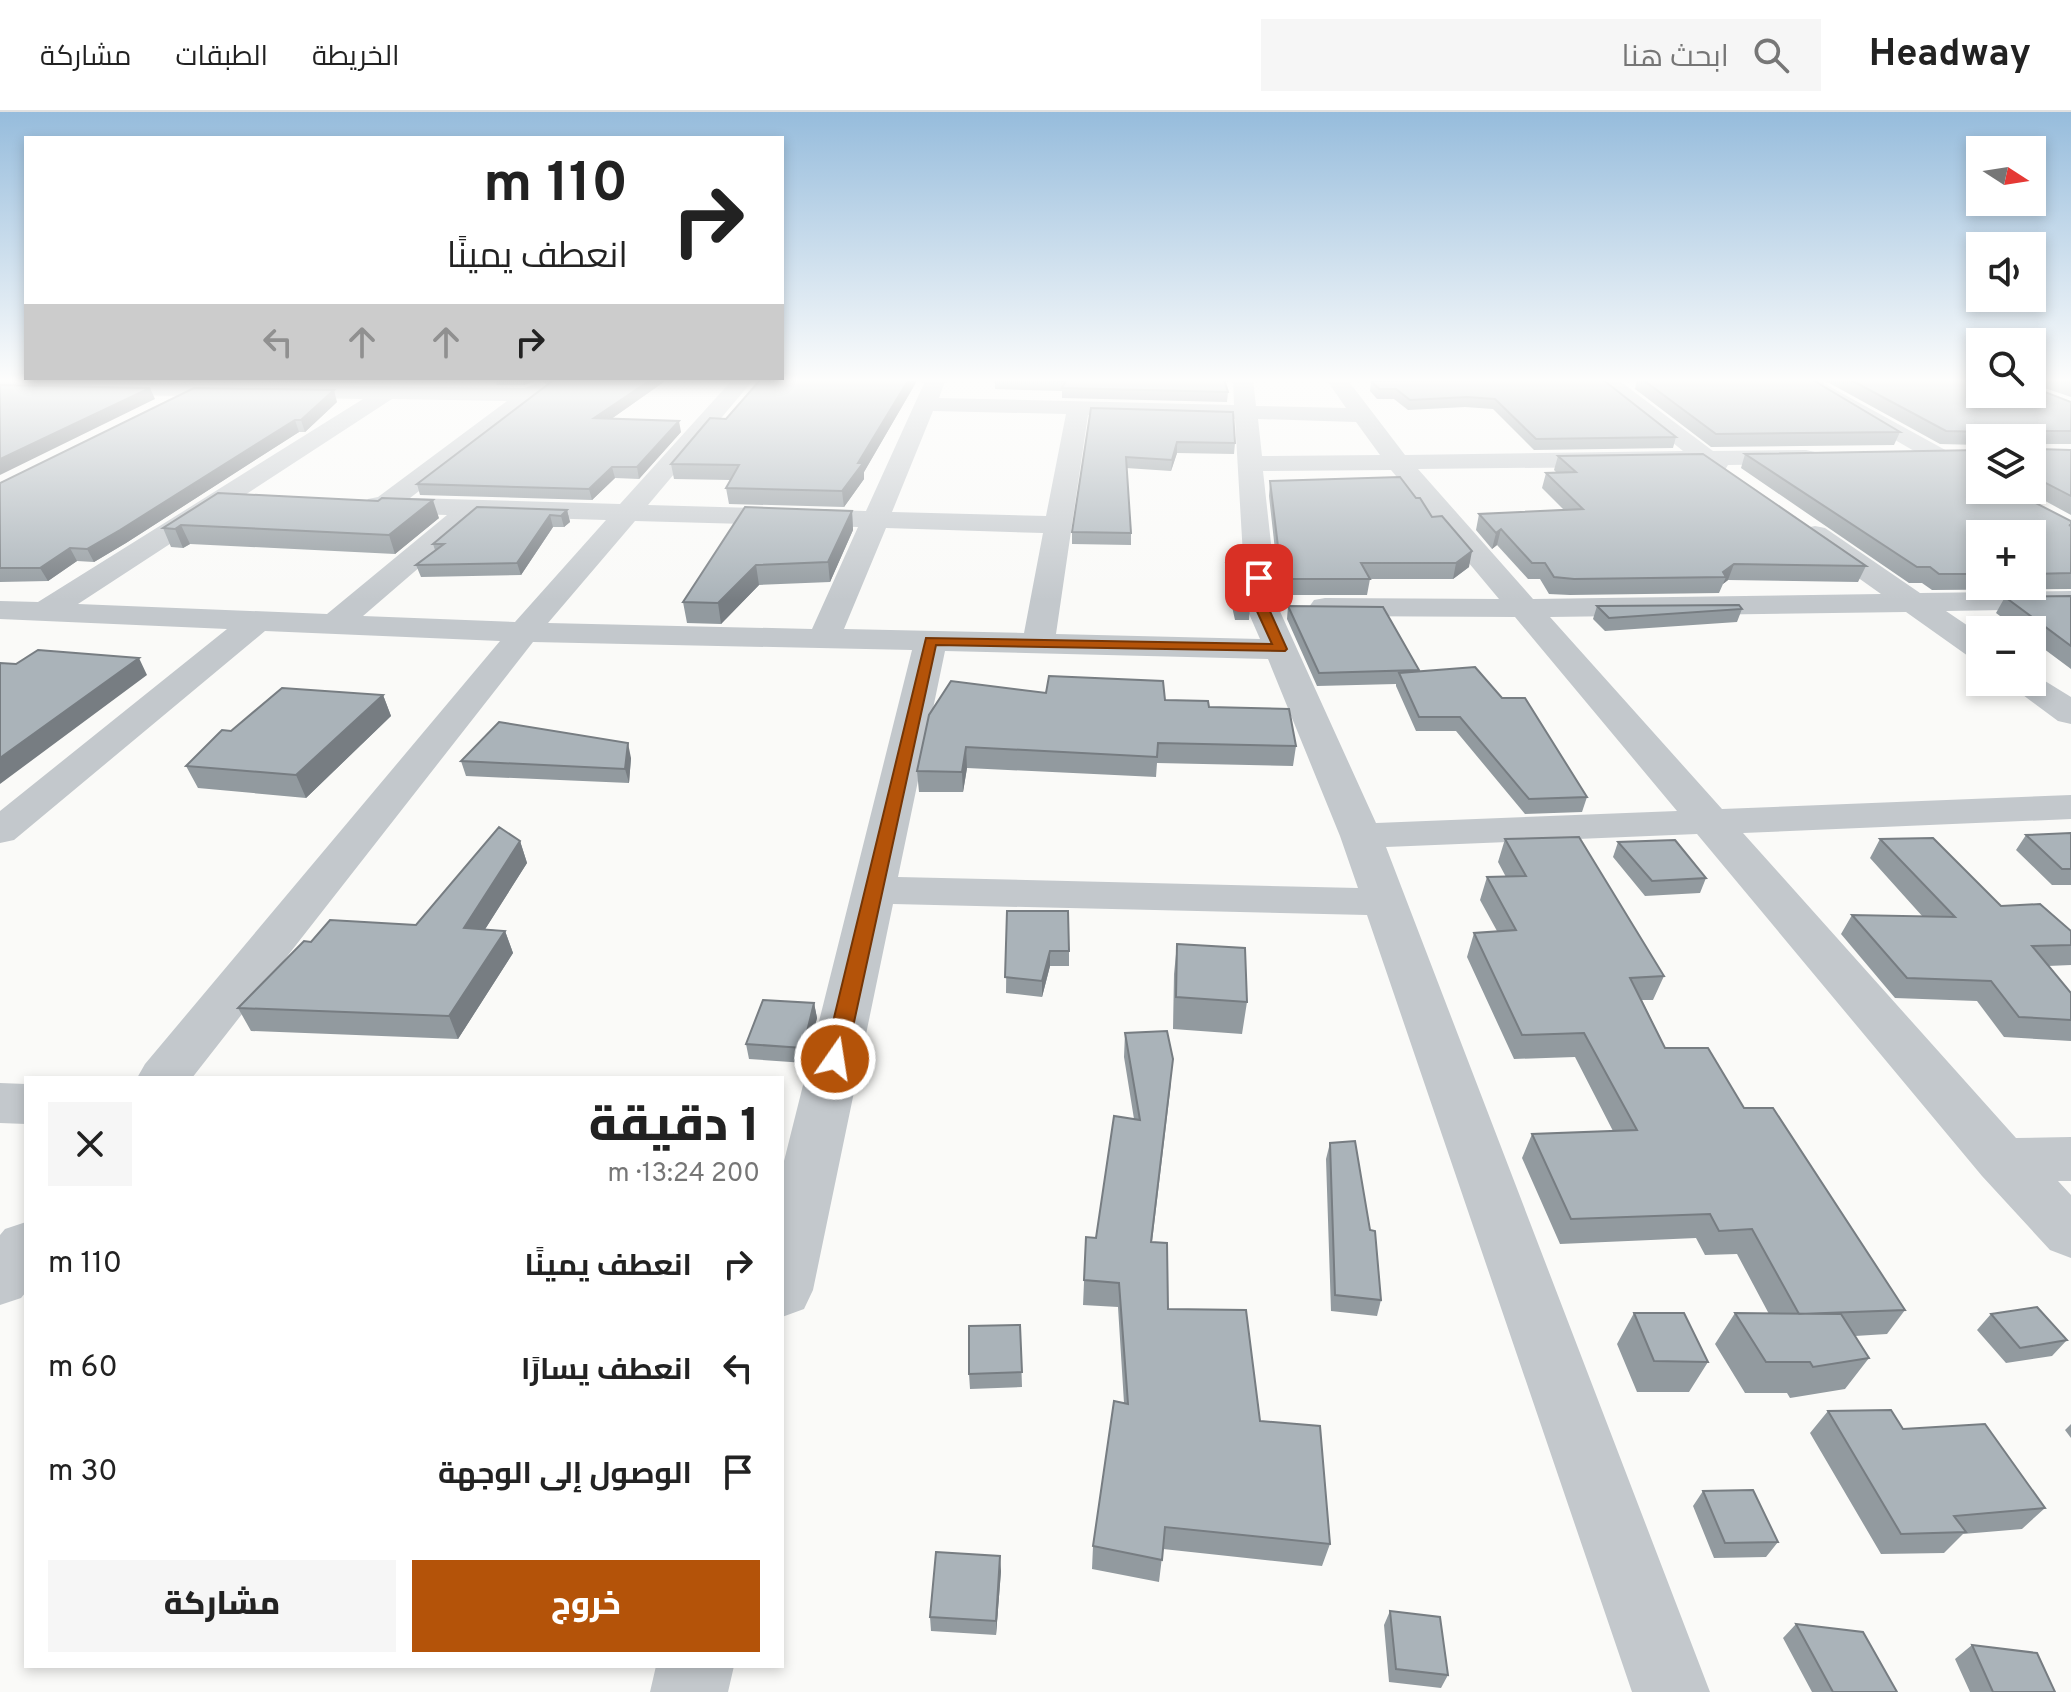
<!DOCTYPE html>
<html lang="ar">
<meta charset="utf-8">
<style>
body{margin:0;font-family:Overpass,Cairo,sans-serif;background:#f6f6f6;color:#222;direction:rtl;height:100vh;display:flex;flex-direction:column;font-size:30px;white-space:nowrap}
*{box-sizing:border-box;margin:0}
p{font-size:26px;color:#767676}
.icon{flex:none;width:44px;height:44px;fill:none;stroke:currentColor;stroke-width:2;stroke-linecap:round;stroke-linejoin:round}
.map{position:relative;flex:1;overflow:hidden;direction:ltr}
.drawer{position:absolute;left:24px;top:964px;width:760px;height:592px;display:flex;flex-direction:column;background:#fff;border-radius:0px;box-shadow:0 4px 12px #0003;direction:rtl}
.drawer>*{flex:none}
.banner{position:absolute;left:24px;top:24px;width:760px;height:244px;border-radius:0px;box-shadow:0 4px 12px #0003;direction:rtl;background:#fff;color:#222;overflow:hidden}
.needle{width:52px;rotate:102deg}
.fabs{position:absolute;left:1966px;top:24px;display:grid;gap:16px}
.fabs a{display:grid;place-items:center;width:80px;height:80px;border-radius:0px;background:#fff;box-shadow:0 4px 12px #0003;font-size:40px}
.pin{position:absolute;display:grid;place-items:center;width:68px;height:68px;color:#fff;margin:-34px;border-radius:16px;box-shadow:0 4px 12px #0006}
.me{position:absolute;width:88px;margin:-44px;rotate:13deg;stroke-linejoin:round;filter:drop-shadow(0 0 6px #0008)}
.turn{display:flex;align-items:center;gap:28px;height:168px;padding:0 24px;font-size:36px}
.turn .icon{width:104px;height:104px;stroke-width:2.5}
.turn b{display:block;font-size:56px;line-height:68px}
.lanes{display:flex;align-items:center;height:76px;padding:0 24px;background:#0003;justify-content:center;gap:40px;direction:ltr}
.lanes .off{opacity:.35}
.round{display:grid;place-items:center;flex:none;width:84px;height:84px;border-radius:0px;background:#f6f6f6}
.head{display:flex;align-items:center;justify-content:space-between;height:136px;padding:0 24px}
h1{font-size:48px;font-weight:800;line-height:60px}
.primary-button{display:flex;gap:16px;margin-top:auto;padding:16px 24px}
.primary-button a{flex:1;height:92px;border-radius:0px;background:#b45309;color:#fff;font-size:32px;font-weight:800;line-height:92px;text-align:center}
.primary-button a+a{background:#f6f6f6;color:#222}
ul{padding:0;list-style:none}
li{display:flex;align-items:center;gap:24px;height:104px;padding:0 24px}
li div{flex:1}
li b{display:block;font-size:30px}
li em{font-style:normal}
header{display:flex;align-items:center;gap:48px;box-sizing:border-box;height:112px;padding:0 40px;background:#fff;border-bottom:2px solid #e0e0e0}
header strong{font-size:38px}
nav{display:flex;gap:44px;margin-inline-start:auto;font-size:28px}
.search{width:560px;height:72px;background:#f6f6f6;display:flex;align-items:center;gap:20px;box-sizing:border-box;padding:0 28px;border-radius:0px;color:#767676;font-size:30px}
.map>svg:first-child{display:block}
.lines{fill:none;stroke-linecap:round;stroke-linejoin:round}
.street{fill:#c3c8cc;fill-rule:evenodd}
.wall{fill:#929a9f;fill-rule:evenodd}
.shaded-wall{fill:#777d82}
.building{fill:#aab3b9;stroke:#777d82;stroke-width:2}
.route{fill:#b45309;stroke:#753606;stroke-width:2}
</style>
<header>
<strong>Headway</strong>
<div class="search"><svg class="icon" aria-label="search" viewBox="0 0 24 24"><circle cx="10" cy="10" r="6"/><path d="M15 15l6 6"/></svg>ابحث هنا</div>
<nav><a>الخريطة</a><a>الطبقات</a><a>مشاركة</a></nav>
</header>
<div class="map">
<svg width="2071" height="1580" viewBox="0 0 2071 1580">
<rect width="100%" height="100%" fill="#fafaf8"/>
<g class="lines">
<!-- street -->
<path class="street" d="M 733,267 L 754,267 L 648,393 L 866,399 L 926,267 L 946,267 L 939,286 L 1234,293 L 1233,267 L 1253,267 L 1256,294 L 1346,296 L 1326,267 L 1347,267 L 1405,343 L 1683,339 L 1594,267 L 1617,267 L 1713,339 L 1806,338 L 1815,340 L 1818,345 L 1815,350 L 1806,352 L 1728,353 L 1725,358 L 1716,360 L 1701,354 L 1418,357 L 1533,487 L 1881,482 L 1805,428 L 1801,422 L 1805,416 L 1815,414 L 1825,416 L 1920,481 L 2071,479 L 2071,497 L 1946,499 L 1980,522 L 1980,547 L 1968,544 L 1906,500 L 1550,505 L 1722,697 L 2071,683 L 2071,707 L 1743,721 L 2016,1026 L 2071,1025 L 2071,1069 L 2058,1069 L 2071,1083 L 2071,1146 L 2050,1138 L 1982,1064 L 1697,722 L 1386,735 L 1710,1580 L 1632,1580 L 1367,803 L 893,792 L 813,1178 L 804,1197 L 782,1205 L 782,1057 L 912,538 L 533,530 L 192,966 L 137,966 L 145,952 L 500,529 L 265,519 L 14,728 L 0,731 L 0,699 L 227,517 L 0,507 L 0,489 L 38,490 L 363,287 L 0,281 L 0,269 L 524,276 L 536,272 L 544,273 L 547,278 L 544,283 L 410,386 L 620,392 ZM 392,287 L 507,289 L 378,385 L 368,387 L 364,393 L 368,399 L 377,401 L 447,403 L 327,502 L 78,492 ZM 933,299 L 1066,302 L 1046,404 L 892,400 ZM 1088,303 L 1235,307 L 1246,495 L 1260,527 L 1056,522 ZM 1258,307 L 1356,310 L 1380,343 L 1262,344 ZM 1391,358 L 1499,487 L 1325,486 L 1314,488 L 1309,495 L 1314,502 L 1325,504 L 1515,505 L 1677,699 L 1376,711 L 1278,495 L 1263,359 ZM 479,404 L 606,408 L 515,510 L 363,504 ZM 635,409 L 858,415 L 812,517 L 548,511 ZM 886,416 L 1043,421 L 1024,521 L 844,517 ZM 945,539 L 1268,547 L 1340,724 L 1358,776 L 898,765 Z
M 1790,267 L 1816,267 L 1980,357 L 1980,375 L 1971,372 Z
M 2032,561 L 2071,585 L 2071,612 L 2058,609 L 2015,577 L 2010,570 L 2032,570 Z
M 0,971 L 26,972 L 26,1012 L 0,1011 Z
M 26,1110 L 26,1180 L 21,1186 L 0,1193 L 0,1123 L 5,1117 Z
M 656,1554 L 734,1554 L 728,1580 L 650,1580 Z"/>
</g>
<!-- wall -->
<path class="wall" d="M 76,267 L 362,267 L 358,271 Z
M 495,267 L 668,267 L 611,307 L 681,320 L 639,367 L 615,366 L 592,388 L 420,383 L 417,372 L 547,273 L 544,270 L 536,269 L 524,273 L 497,273 Z
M 761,267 L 918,267 L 864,360 L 864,367 L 844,395 L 729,392 L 726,376 L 730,368 L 674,367 L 671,352 L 726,307 Z
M 995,267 L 1228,267 L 1228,270 L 1225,270 L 1228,280 L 1227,290 L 1062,286 L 1062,279 L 995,277 Z
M 1602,267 L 1676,325 L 1673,336 L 1534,338 L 1493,297 L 1465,295 L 1408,298 L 1394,287 L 1377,287 L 1370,279 L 1371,269 Z
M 1637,267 L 1811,267 L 1900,320 L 1894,333 L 1711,335 L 1635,277 Z
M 1822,267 L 1980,267 L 2071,290 L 2071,332 L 2036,332 L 2037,337 L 2071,338 L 2071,403 L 2025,378 L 2032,378 L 2032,326 L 1980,326 L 1980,333 L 1940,332 Z
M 2032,267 L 2071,267 L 2071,285 L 2033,272 Z
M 337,290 L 305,320 L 299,320 L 126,431 L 94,450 L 77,449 L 48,469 L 0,470 L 0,371 Z
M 1091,296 L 1235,331 L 1234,342 L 1177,341 L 1171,359 L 1126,356 L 1131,421 L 1131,433 L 1072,432 L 1072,420 Z
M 1745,342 L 1980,378 L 2071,409 L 2071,477 L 1932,478 L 1922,471 L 1909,471 L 1741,356 ZM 1980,422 L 2032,422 L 2032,474 L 1980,474 Z
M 1558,344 L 1866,454 L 1858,470 L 1728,468 L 1723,472 L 1719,481 L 1570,483 L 1549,482 L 1540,467 L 1528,467 L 1497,433 L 1492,437 L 1476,418 L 1479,402 L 1564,398 L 1542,376 L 1546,361 L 1557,361 L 1554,358 Z
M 1270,369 L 1432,405 L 1469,455 L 1453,467 L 1370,467 L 1367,483 L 1280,483 L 1269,384 Z
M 218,381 L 439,406 L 395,442 L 190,432 L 183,436 L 171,435 L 163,416 Z
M 567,398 L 570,410 L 564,415 L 553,415 L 521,463 L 421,465 L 416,453 L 435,438 L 433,432 Z
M 852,399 L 853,418 L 830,470 L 759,473 L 721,512 L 687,511 L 683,490 Z
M 1226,451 L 1244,482 L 1250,495 L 1249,508 L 1235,508 L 1225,463 Z
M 2071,484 L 2071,557 L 2032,528 L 2032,518 L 2019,518 L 1996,501 L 2005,485 Z
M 1288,494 L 1419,558 L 1419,559 L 1587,685 L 1582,700 L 1525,702 L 1456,619 L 1416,619 L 1396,574 L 1396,572 L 1317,574 L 1287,507 Z
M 1597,494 L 1742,497 L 1737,510 L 1605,519 L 1593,507 Z
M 1046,581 L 1165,588 L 1209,595 L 1296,634 L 1293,654 L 1157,651 L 1156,665 L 967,656 L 963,680 L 919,680 L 917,659 Z
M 383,583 L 391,604 L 306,686 L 198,676 L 186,654 Z
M 631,646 L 629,671 L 466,664 L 461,649 Z
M 2071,721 L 2071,773 L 2052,773 L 2016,738 L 2026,723 Z
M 1505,727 L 1664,864 L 1653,888 L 1642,888 L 1665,936 L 1744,996 L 1905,1198 L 1887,1222 L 1855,1224 L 1869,1246 L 1845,1277 L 1790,1286 L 1787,1281 L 1745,1281 L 1715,1232 L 1735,1201 L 1769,1202 L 1737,1142 L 1705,1143 L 1696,1126 L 1560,1132 L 1522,1046 L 1532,1022 L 1613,1019 L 1575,945 L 1514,947 L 1467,845 L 1474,821 L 1497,819 L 1480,788 L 1487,765 L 1506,765 L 1498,750 Z
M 1880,727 L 2001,794 L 2071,819 L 2071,853 L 2048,854 L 2071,881 L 2071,929 L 2004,925 L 1977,889 L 1895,886 L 1841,822 L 1852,803 L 1923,805 L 1870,746 Z
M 520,729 L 527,751 L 485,817 L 505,819 L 513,841 L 458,927 L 251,919 L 238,896 L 311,830 L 416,813 Z
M 1618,730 L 1706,766 L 1700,781 L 1645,784 L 1613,745 Z
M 1007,799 L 1069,839 L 1069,854 L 1050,854 L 1042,885 L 1006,881 Z
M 1177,832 L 1247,890 L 1242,922 L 1173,917 L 1174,862 Z
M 814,891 L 817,906 L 805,951 L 749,947 L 746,932 Z
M 1125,921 L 1171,971 L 1152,1130 L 1168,1197 L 1260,1309 L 1330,1432 L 1322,1454 L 1163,1437 L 1159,1470 L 1092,1457 L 1093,1434 L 1124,1291 L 1118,1195 L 1083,1193 L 1086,1125 L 1096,1126 L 1134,1007 L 1124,945 Z
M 1330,1031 L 1381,1188 L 1377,1204 L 1331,1199 L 1326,1047 Z
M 1634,1201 L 1708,1250 L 1689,1280 L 1637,1280 L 1617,1232 Z
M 1991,1202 L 2067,1228 L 2052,1244 L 2006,1251 L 1977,1218 Z
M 1020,1213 L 1022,1275 L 970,1277 L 969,1262 Z
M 1828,1299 L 1903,1317 L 2045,1396 L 2022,1417 L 1963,1422 L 1944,1441 L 1881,1442 L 1810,1321 Z
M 2071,1312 L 2071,1326 L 2065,1318 Z
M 1703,1379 L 1778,1430 L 1766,1445 L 1714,1446 L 1693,1394 Z
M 1001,1459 L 996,1523 L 931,1519 L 930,1505 Z
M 1390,1499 L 1448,1563 L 1441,1576 L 1389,1570 L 1384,1513 Z
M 1796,1512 L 1897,1580 L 1812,1580 L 1783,1526 Z
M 1972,1533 L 2055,1580 L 1970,1580 L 1955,1547 Z"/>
<!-- shaded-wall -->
<path class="shaded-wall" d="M 522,267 L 536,267 L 536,269 L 524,273 Z
M 652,267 L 668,267 L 597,317 L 594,306 Z
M 909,267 L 918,267 L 864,360 L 864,367 L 844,395 L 842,379 Z
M 150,276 L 155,287 L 0,363 L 0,347 Z
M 334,278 L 337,290 L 305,320 L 301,308 Z
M 295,308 L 299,320 L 126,431 L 94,450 L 87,437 Z
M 679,309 L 681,320 L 639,367 L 637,355 Z
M 1177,330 L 1177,341 L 1171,359 L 1172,348 Z
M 612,355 L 615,366 L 592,388 L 589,377 Z
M 433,388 L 439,406 L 395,442 L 389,423 Z
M 567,398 L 570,410 L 564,415 L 561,404 Z
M 852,399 L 853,418 L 830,470 L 828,450 Z
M 550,403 L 553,415 L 521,463 L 517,451 Z
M 181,413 L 190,432 L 183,436 L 175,417 Z
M 1501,417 L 1497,433 L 1492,437 L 1496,421 Z
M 70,436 L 77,449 L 48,469 L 40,456 Z
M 1472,439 L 1469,455 L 1453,467 L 1456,451 Z
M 1734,452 L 1728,468 L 1723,472 L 1726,465 L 1723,460 Z
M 756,453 L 759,473 L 721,512 L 718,491 Z
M 139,546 L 147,563 L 0,672 L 0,646 Z
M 383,583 L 391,604 L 306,686 L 296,663 Z
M 628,631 L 631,646 L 629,671 L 625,657 Z
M 966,635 L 967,656 L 963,680 L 962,660 Z
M 520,729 L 527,751 L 472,838 L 464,816 Z
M 505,819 L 513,841 L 458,927 L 449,904 Z
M 1050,839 L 1050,854 L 1042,885 L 1042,869 Z
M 814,891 L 817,906 L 805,951 L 803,936 Z
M 1000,1444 L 1001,1459 L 996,1523 L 996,1509 Z"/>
<!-- building -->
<path class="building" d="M 547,267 L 652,267 L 594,306 L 679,309 L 637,355 L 612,355 L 589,377 L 417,372 L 555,267 Z
M 761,267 L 909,267 L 858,351 L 863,351 L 842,379 L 726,376 L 739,353 L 671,352 L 710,306 L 726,307 Z
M 995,267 L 1224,267 L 1228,280 L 1062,276 L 1066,269 Z
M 1602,267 L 1676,325 L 1536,327 L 1495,287 L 1467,285 L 1410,288 L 1396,277 L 1379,277 L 1371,269 Z
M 1642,267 L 1811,267 L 1900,320 L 1716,322 Z
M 1849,267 L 1980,267 L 1980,282 L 2032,282 L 2032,275 L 2071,290 L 2071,319 L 2039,319 L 2036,322 L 2037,337 L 2071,338 L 2071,384 L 2032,364 L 2032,326 L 1989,326 L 1988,320 L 1946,319 Z
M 0,273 L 1,273 L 150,276 L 0,347 Z
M 194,276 L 334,278 L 301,308 L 295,308 L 120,418 L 87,437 L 70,436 L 40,456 L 0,456 L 0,371 Z
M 1091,296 L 1233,300 L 1235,331 L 1177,330 L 1172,348 L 1126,345 L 1131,421 L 1072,420 Z
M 1980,338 L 1980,378 L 2010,378 L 2071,409 L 2071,413 L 2069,413 L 2071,414 L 2071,461 L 2032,462 L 2032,422 L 1980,422 L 1980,462 L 1939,462 L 1930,455 L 1917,455 L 1745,342 Z
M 1703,342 L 1866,454 L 1734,452 L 1723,460 L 1726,465 L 1574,467 L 1554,465 L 1545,451 L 1532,451 L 1501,417 L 1496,421 L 1479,402 L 1583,397 L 1546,361 L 1576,360 L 1558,344 Z
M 1400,365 L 1416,386 L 1420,386 L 1432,405 L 1442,404 L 1472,439 L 1456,451 L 1361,451 L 1370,467 L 1282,467 L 1270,369 Z
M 218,381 L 378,389 L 382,386 L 433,388 L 389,423 L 181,413 L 175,417 L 163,416 Z
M 477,395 L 567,398 L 561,404 L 550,403 L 517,451 L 416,453 L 444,432 L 433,432 Z
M 745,395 L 852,399 L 828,450 L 756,453 L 718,491 L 683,490 Z
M 1226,451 L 1243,451 L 1244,482 L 1250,495 L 1236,495 Z
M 2071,484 L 2071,534 L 2005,485 Z
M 1739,493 L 1742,497 L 1609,506 L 1597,494 Z
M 1288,494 L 1383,495 L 1419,558 L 1319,561 Z
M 38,538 L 139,546 L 0,646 L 0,551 L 16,552 Z
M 1475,555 L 1502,586 L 1525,586 L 1587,685 L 1529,687 L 1460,605 L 1419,605 L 1399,561 Z
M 1049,564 L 1163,569 L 1165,588 L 1208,589 L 1209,595 L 1289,597 L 1296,634 L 1158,631 L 1157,645 L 966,635 L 962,660 L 917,659 L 929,603 L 951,569 L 1046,581 Z
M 282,576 L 383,583 L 296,663 L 186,654 L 222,618 L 231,619 Z
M 499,610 L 628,631 L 625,657 L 461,649 Z
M 499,715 L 520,729 L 464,816 L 505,819 L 449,904 L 238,896 L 304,829 L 311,830 L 330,808 L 416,813 Z
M 2071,721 L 2071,757 L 2062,757 L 2026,723 Z
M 1579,725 L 1664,864 L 1630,866 L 1665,936 L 1708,936 L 1744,996 L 1773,996 L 1905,1198 L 1799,1202 L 1752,1117 L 1719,1119 L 1710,1102 L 1571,1107 L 1532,1022 L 1637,1018 L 1584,921 L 1522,923 L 1474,821 L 1516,818 L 1487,765 L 1526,764 L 1505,727 Z
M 1933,726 L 2001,794 L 2040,792 L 2071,819 L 2071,833 L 2032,834 L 2071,881 L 2071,908 L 2019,905 L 1991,869 L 1907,866 L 1852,803 L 1955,805 L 1880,727 Z
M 1675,728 L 1706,766 L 1652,769 L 1618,730 Z
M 1007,799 L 1068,799 L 1069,839 L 1050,839 L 1042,869 L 1005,865 Z
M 1177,832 L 1245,836 L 1247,890 L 1176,885 Z
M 763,888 L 814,891 L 803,936 L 746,932 Z
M 1167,919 L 1173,947 L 1151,1130 L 1167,1131 L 1168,1197 L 1246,1198 L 1260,1309 L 1320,1314 L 1330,1432 L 1165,1415 L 1162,1448 L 1093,1434 L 1114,1289 L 1128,1292 L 1119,1171 L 1084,1168 L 1086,1125 L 1096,1126 L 1114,1004 L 1140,1008 L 1125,921 Z
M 1355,1029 L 1370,1118 L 1375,1119 L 1381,1188 L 1335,1183 L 1330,1031 Z
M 2037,1195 L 2067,1228 L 2020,1236 L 1991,1202 Z
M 1634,1201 L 1684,1201 L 1708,1250 L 1654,1249 Z
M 1735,1201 L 1841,1202 L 1869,1246 L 1813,1255 L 1810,1250 L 1766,1250 Z
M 1020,1213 L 1022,1260 L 969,1262 L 969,1214 Z
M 1891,1298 L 1903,1317 L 1985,1312 L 2045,1396 L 1954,1404 L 1966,1420 L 1901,1422 L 1828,1299 Z
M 1753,1378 L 1778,1430 L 1725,1431 L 1703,1379 Z
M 936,1440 L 1000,1444 L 996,1509 L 930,1505 Z
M 1390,1499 L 1440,1505 L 1448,1563 L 1396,1557 Z
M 1796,1512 L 1863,1520 L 1897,1580 L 1833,1580 Z
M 1972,1533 L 2037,1541 L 2055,1580 L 1993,1580 Z"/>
<!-- sky -->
<linearGradient id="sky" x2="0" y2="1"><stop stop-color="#96bcdc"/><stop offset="0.55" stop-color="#fdfdfc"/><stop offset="1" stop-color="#fdfdfc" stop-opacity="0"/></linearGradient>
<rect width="2071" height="488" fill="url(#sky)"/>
<!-- route -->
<path class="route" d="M 1259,462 L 1266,466 L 1268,495 L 1287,537 L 1285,539 L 936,533 L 846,947 L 842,952 L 828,952 L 824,947 L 926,526 L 1272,532 L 1255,495 L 1253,466 Z"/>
</svg>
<div class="fabs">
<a><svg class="needle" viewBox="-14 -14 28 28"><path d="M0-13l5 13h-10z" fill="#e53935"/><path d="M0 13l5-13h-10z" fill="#767676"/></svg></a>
<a><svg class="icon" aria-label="sound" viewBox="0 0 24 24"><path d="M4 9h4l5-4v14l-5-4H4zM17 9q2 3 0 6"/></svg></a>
<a><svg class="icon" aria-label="search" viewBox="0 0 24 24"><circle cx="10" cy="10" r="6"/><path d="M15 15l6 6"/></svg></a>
<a><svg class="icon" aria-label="layers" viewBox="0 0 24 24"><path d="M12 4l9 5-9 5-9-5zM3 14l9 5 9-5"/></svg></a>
<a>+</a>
<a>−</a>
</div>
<div class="pin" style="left:1259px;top:466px;background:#d93025"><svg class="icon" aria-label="arrive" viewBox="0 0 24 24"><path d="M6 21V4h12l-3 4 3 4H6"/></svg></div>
<svg class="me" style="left:835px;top:947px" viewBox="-20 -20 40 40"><circle r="17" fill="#b45309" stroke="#fff" stroke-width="3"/><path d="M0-11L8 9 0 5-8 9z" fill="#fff"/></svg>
<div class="banner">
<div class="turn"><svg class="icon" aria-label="right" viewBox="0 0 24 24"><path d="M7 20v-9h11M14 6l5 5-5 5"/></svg><div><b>110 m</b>انعطف يمينًا</div></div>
<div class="lanes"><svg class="icon off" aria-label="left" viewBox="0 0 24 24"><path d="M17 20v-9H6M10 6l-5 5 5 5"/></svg><svg class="icon off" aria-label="ahead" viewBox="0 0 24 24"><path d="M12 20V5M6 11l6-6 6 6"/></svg><svg class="icon off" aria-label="ahead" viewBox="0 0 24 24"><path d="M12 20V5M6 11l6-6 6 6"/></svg><svg class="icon" aria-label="right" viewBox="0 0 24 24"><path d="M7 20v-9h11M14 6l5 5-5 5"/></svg></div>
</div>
<section class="drawer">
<div class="head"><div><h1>1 دقيقة</h1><p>200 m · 13:24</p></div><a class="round"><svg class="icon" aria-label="close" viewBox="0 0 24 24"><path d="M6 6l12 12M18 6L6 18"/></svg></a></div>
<ul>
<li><svg class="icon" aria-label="right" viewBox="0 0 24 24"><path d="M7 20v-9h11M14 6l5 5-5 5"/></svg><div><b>انعطف يمينًا</b></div><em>110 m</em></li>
<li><svg class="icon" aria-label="left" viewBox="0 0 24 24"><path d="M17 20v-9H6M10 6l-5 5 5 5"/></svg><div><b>انعطف يسارًا</b></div><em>60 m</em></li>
<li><svg class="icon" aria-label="arrive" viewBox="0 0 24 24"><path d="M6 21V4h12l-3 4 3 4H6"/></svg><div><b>الوصول إلى الوجهة</b></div><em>30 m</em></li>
</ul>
<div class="primary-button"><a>خروج</a><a>مشاركة</a></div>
</section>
</div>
